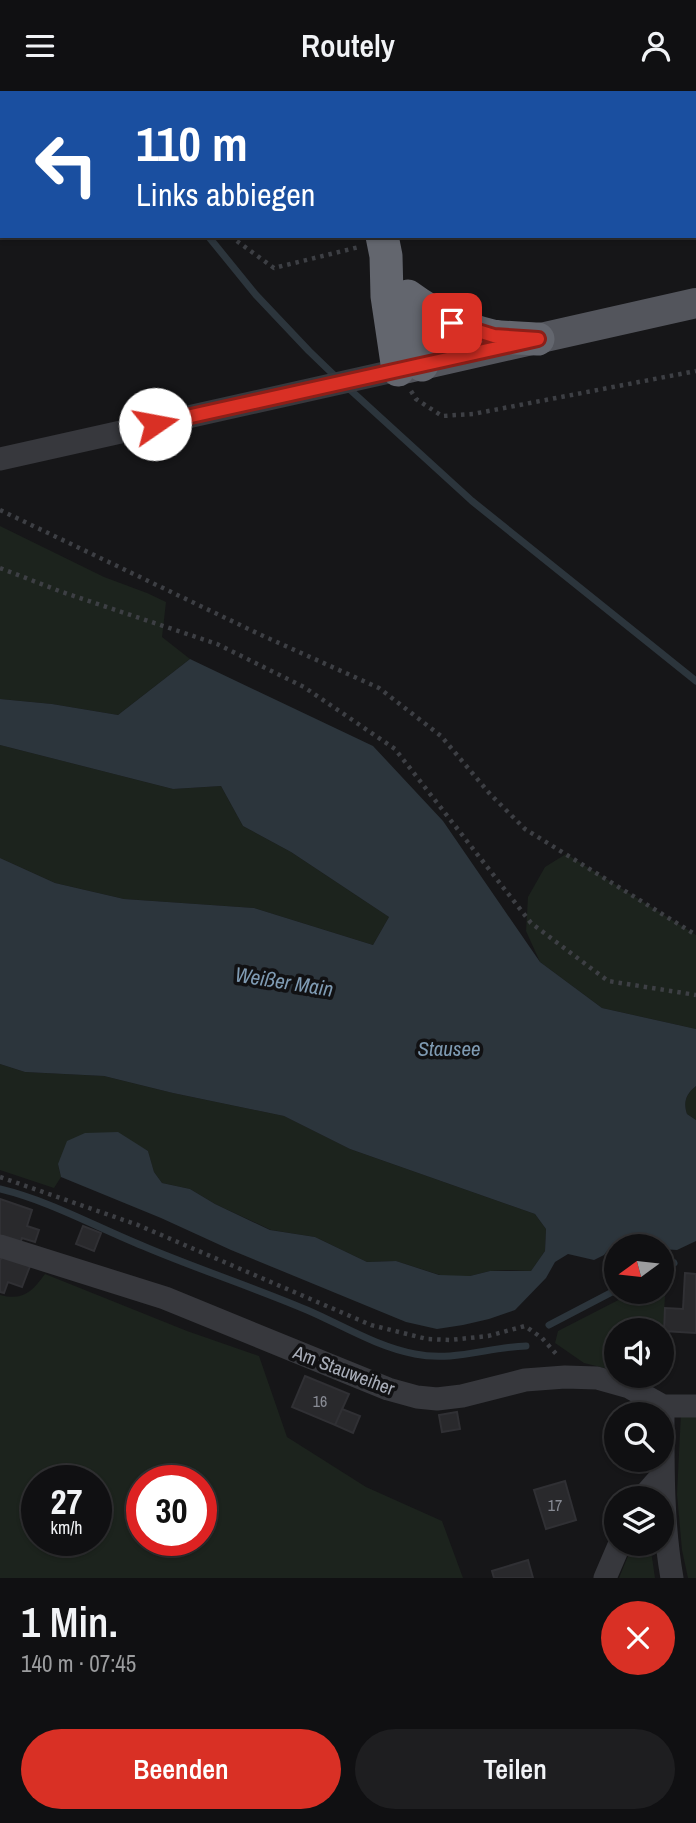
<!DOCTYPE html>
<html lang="de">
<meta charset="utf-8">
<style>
body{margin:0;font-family:"Archivo Narrow",sans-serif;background:#1e1e20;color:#f1f3f6;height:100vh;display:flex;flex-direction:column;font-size:26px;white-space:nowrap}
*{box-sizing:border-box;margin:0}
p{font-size:23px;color:#9c9d9f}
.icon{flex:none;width:38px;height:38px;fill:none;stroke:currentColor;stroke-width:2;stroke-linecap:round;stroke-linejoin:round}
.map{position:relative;height:1487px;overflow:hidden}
.panel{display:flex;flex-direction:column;background:#101012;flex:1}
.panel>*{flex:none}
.guide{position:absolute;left:0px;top:0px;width:696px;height:147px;box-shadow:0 2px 5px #0004,0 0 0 2px #303032;background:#1a4fa0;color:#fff;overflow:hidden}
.needle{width:46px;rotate:255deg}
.tools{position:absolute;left:604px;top:1143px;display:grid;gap:14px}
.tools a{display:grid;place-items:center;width:70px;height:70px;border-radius:50%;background:#101012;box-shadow:0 2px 5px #0004,0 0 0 2px #303032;font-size:35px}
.speed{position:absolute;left:21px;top:1374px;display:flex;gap:14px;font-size:35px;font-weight:700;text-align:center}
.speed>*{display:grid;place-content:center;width:91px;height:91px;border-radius:50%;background:#101012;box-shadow:0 2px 5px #0004,0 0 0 2px #303032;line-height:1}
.speed small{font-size:18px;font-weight:400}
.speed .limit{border:10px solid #d22;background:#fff;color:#111}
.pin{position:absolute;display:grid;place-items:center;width:60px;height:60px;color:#fff;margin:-30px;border-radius:14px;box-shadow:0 4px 10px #0006}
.me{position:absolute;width:77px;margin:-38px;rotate:78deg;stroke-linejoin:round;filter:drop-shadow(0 0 5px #0008)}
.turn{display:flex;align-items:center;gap:24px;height:147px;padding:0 21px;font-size:32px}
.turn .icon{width:91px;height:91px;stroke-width:2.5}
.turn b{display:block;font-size:49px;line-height:60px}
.round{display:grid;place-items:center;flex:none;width:74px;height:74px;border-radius:37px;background:#1e1e20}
.head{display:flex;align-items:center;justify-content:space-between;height:119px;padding:0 21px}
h1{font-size:42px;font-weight:600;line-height:52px}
.action{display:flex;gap:14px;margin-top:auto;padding:14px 21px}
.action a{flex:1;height:80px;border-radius:42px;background:#d93025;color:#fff;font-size:28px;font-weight:600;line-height:80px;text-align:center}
.action a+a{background:#1e1e20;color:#f1f3f6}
header{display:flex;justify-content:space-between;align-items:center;height:91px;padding:0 21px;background:#101012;font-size:32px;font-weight:600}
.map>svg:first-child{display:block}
.green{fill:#1c231d;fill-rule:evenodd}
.water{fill:#2c353c}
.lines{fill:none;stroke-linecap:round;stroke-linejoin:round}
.stream{stroke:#2c353c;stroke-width:7}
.building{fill:#29292c;stroke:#303034;stroke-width:2}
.path{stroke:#3d3f44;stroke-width:4.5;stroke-dasharray:3.5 5;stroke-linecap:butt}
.minor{stroke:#37383d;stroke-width:23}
.major{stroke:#53555c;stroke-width:30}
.highway{stroke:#63666e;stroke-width:33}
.route-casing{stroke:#8d1f18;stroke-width:18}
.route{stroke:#d93025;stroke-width:12}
.labels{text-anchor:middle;stroke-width:7;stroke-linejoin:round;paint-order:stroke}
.number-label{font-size:16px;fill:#888b94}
.street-label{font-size:19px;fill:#a8adb8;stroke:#111113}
.water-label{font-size:21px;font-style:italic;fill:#7f9bb3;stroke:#111113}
</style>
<header><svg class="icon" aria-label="menu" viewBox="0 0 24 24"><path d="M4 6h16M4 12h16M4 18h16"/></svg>Routely<svg class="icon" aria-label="person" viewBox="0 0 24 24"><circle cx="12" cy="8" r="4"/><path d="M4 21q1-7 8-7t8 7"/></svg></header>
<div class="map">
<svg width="696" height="1487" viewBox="0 0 696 1487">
<rect width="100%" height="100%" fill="#161618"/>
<!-- green -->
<path class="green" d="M 0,435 L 104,486 L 147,502 L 166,511 L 162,546 L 190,568 L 118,624 L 52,613 L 0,608 Z
M 0,654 L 173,698 L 221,695 L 243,735 L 291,761 L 389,826 L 373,854 L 254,817 L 124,808 L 55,792 L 0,767 Z
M 566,763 L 696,844 L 696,938 L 602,917 L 540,871 L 526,840 L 528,806 L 545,776 Z
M 0,973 L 25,981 L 104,985 L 173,1002 L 284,1025 L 350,1058 L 535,1123 L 546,1138 L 545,1160 L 531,1180 L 507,1179 L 490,1180 L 470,1185 L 443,1185 L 396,1170 L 367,1171 L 315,1146 L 271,1139 L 215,1113 L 190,1098 L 162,1092 L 154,1081 L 148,1060 L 133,1052 L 58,1073 L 61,1086 L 54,1097 L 0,1079 Z
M 696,995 L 696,1029 L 687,1023 C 683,1011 686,1003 696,995 Z
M 45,1183 L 187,1240 L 259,1265 L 287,1346 L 366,1396 L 442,1430 L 463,1487 L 0,1487 L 0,1204 C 23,1210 32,1201 45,1183 ZM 37,1390 L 96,1390 L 96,1449 L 37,1449 ZM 142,1390 L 201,1390 L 201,1449 L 142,1449 Z
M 666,1184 L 662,1263 L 662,1239 L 616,1239 L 616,1280 L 584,1272 L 555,1252 L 558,1240 L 634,1201 L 662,1200 L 662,1186 Z
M 696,1321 L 696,1487 L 688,1487 L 682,1459 L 677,1403 L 681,1322 Z
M 633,1453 L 650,1453 L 655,1487 L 619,1487 Z"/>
<!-- water -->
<path class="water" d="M 190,568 L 373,655 L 443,730 L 540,871 L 602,917 L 696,938 L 696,995 C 686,1003 683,1011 687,1023 L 696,1029 L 696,1150 L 677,1159 L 662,1158 L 662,1155 L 611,1155 L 604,1164 L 594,1169 L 568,1163 L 555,1171 L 546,1187 L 515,1219 L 489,1228 L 463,1234 L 437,1238 L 406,1231 L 231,1159 L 161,1127 L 61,1086 L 58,1073 L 67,1050 L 85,1042 L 118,1041 L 148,1060 L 154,1081 L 162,1092 L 190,1098 L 215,1113 L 270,1139 L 315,1146 L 367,1171 L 396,1170 L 439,1184 L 470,1185 L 490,1180 L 531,1180 L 545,1160 L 546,1138 L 535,1123 L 350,1058 L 284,1025 L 173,1002 L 104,985 L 25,981 L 0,973 L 0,767 L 55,792 L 124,808 L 254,817 L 373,854 L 389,826 L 291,761 L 243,735 L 221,695 L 173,698 L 0,654 L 0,608 L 52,613 L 118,624 Z"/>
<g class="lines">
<!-- stream -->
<path class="stream" d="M 100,0 L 101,2
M 208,145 L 256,204 L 309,260 L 337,287
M 346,295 L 472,410 L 696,590
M 0,1098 C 50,1110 96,1136 143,1155 C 197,1178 253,1196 307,1219 C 342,1234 377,1256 415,1263 C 453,1271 489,1256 526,1255
M 662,1177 L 674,1172
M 549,1234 L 616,1199"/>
</g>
<!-- building -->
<path class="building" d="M 0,1108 L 32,1119 L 27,1135 L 39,1139 L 35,1151 L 22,1147 L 19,1156 L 0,1150 Z
M 83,1135 L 101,1142 L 94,1160 L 76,1153 Z
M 2,1165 L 30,1175 L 22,1196 L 8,1191 L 4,1202 L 0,1201 L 0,1170 Z
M 685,1182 L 696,1183 L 696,1242 L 664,1240 L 665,1217 L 683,1218 Z
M 305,1285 L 349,1303 L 335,1334 L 292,1316 Z
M 342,1318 L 360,1325 L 353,1342 L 335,1334 Z
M 457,1321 L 460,1338 L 442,1341 L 439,1324 Z
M 565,1390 L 576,1429 L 546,1438 L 534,1399 Z
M 528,1469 L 533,1487 L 494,1487 L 492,1480 Z"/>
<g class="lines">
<!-- path -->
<path class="path" d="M 121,0 L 122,2
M 230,145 L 274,177 L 359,156
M 411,300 L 416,308 L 442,325 L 473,323 L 696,280
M 0,419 L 259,543 L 379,597 L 441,645 L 490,703 L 525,738 L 696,844
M 0,477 L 62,501 L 217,553 L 304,596 L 395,658 L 531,832 L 608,890 L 696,904
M 0,1086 L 138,1134 L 371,1234 L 427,1248 L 450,1249 L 488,1245 L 525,1235 L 542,1247 L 558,1265"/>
<!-- minor -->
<path class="minor" d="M 0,368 L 398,279
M 0,1155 L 165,1207 L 388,1298 L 417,1306 L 437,1308 L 462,1305 L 525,1289 L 565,1286 L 597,1287 L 629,1296 L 663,1315 L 696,1315
M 663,1315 C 663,1373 662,1430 672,1487
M 642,1407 L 663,1383
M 605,1487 L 620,1452"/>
<!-- major -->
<path class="major" d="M 399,279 L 696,212"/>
<!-- highway -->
<path class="highway" d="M 358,2 L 358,0
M 382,145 L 386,165 L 387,205 L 398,279
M 408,205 C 434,224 461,238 493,245 C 508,247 524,247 538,248
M 410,215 L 422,274"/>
</g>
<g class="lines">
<defs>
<path id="route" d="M 155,333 L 538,248 L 494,245 L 452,232"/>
</defs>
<!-- route casing -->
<use href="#route" class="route-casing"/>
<!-- route -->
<use href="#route" class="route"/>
</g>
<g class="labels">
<!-- number labels -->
<g class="number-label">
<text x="320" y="1316">16</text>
<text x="555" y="1420">17</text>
</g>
<!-- street labels -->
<g class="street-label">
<text transform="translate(344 1279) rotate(21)" y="7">Am Stauweiher</text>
</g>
<!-- water labels -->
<g class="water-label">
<text transform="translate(284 891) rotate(9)" y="7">Weißer Main</text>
<text x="449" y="965">Stausee</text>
</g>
</g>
</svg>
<div class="tools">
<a><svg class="needle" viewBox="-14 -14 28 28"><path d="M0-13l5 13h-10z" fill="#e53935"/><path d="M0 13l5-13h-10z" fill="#9c9d9f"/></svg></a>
<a><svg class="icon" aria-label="sound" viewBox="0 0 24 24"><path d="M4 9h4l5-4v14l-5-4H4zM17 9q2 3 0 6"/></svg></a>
<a><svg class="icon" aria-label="search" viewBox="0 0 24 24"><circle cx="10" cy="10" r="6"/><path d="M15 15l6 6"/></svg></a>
<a><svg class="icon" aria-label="layers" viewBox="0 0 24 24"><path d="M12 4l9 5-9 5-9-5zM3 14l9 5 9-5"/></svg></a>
</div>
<div class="speed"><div>27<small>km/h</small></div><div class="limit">30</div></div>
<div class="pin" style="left:452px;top:232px;background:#d93025"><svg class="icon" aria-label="arrive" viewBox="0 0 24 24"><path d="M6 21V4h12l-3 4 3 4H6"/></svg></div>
<svg class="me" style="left:155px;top:333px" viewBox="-20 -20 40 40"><circle r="19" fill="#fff"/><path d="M0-13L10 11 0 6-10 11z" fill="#d93025"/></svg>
<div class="guide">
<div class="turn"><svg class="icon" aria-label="left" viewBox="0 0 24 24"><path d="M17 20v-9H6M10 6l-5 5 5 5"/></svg><div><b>110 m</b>Links abbiegen</div></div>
</div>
</div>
<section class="panel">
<div class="head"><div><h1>1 Min.</h1><p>140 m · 07:45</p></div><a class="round" style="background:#d93025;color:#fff"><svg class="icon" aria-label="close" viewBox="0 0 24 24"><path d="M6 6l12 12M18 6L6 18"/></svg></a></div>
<div class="action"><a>Beenden</a><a>Teilen</a></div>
</section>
